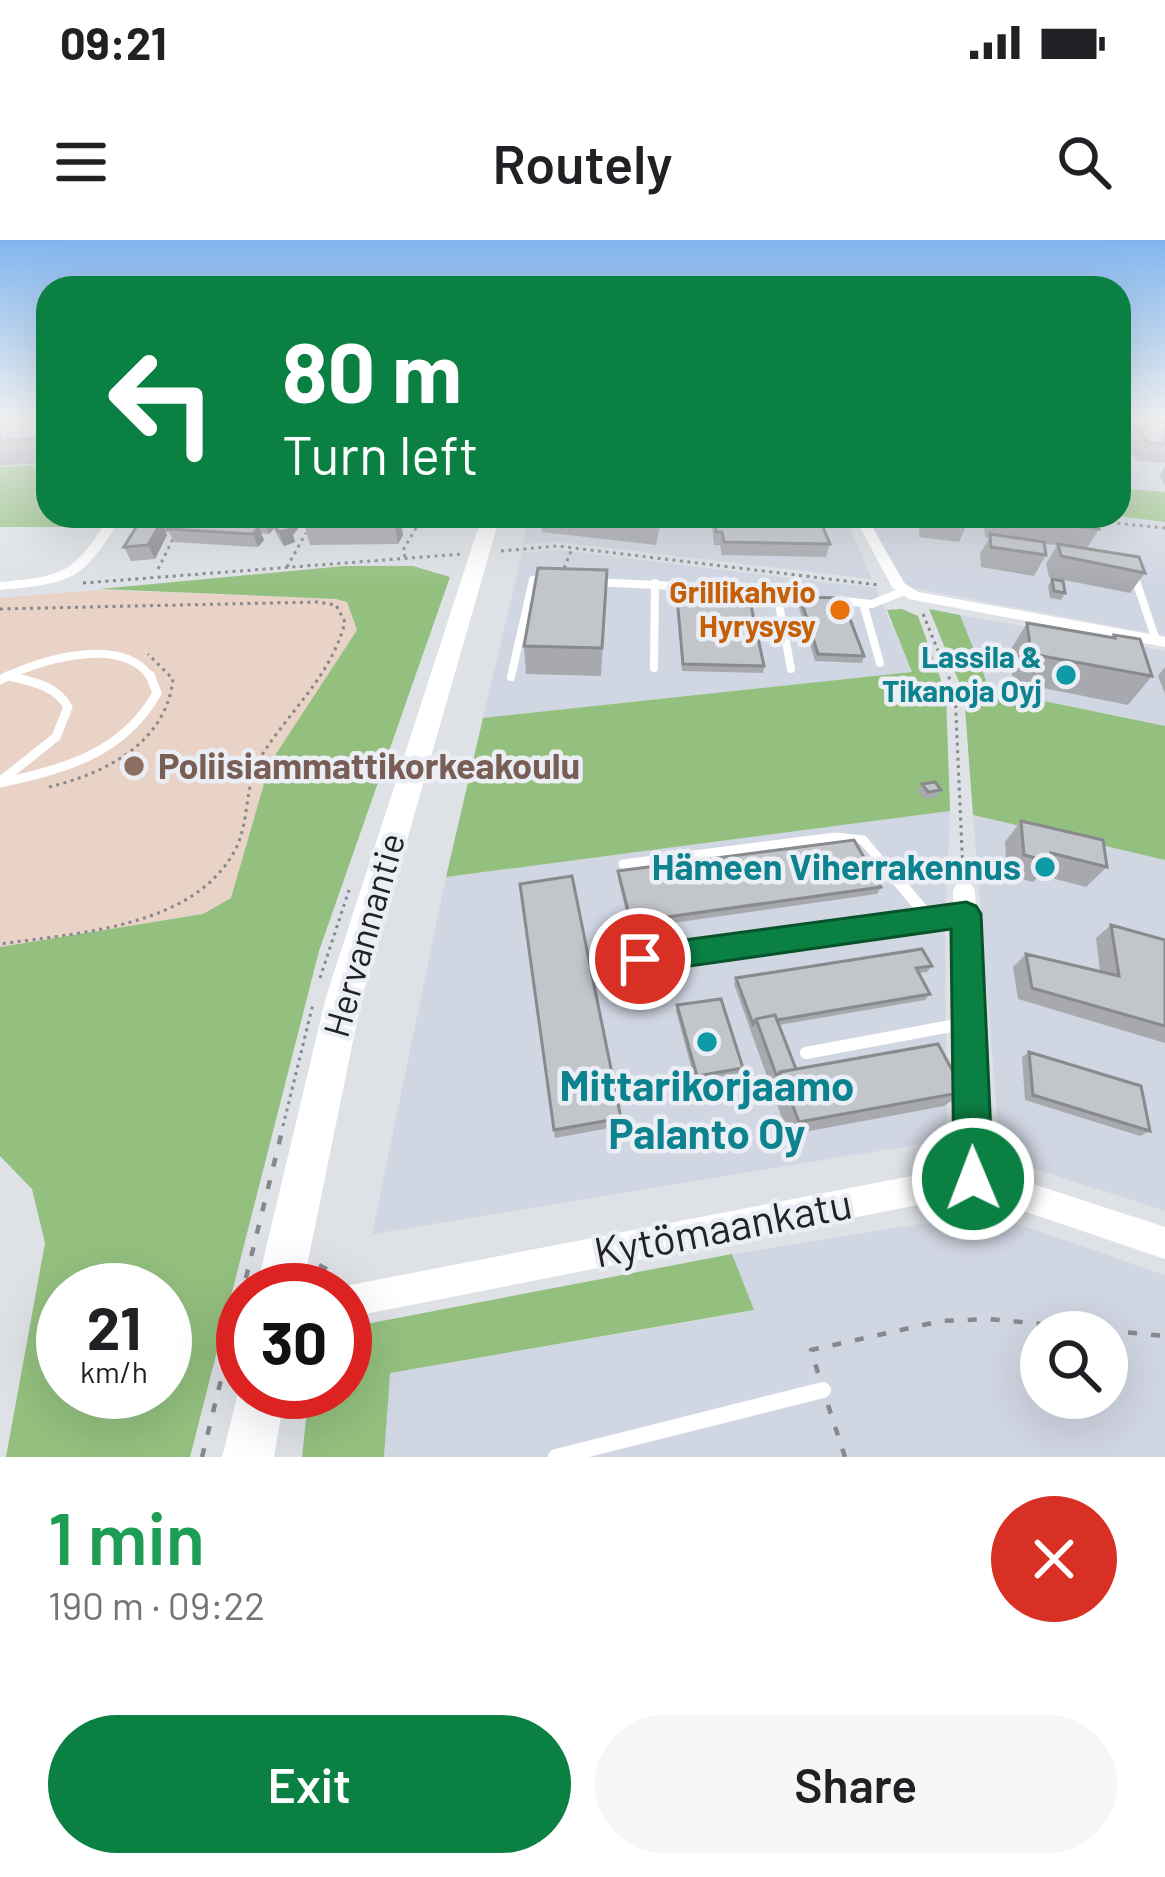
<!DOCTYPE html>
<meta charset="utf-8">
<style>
body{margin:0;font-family:Barlow,sans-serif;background:#f6f6f6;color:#202124;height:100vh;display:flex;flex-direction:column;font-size:45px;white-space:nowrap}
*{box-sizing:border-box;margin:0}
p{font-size:39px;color:#757577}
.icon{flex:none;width:66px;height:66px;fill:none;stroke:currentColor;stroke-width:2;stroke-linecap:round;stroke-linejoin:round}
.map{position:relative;height:1217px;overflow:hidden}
.details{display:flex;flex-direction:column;background:#fff;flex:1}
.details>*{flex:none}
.hud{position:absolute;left:36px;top:36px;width:1095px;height:252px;border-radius:36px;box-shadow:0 12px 48px #0002;background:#0b8043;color:#fff;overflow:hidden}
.tools{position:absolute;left:1020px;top:1071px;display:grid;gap:24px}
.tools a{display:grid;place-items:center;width:108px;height:108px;border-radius:50%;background:#fff;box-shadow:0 12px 48px #0002;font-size:60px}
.speed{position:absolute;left:36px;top:1023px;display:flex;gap:24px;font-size:60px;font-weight:700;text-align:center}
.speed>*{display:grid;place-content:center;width:156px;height:156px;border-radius:50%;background:#fff;box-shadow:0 12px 48px #0002;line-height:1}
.speed small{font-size:30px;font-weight:400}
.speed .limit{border:18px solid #d22;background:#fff;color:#111}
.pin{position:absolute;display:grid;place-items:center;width:102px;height:102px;color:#fff;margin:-51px;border:6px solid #fff;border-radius:50%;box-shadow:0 3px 12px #0007}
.me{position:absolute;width:132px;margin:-66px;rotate:359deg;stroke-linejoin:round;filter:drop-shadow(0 0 9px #0008)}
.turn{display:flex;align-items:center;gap:42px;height:252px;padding:0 48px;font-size:54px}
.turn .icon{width:156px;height:156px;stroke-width:2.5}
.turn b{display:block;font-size:84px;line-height:102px}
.round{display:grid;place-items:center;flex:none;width:126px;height:126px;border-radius:63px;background:#f6f6f6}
.head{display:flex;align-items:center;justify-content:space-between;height:204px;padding:0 48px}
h1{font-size:72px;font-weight:600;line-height:90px;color:#1e9e55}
.cta{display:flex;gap:24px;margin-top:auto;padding:24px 48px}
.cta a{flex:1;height:138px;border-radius:72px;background:#0b8043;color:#fff;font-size:48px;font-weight:600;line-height:138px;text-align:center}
.cta a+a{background:#f6f6f6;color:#202124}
.status{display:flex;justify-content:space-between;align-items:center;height:84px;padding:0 60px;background:#fff;direction:ltr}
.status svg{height:33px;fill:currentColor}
header{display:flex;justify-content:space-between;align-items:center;height:156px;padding:0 48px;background:#fff;font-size:54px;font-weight:600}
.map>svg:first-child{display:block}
.built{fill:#d0d6e2;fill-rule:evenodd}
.education{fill:#e9d2c6}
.green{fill:#94c07f;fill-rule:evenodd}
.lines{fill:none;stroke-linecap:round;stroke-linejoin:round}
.path-far1{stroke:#86888c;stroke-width:3;stroke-dasharray:3 4.5;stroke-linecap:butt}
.path{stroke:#86888c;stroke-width:4.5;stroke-dasharray:9 14;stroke-linecap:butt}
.service-far3{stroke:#fff;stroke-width:8}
.service-far2{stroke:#fff;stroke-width:9}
.service-far1{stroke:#fff;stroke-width:12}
.service{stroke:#fff;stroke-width:16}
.minor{fill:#fff;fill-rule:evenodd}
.secondary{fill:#fff;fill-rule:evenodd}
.wall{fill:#a7a9ae}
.shaded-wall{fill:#888a8d}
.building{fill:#c2c5ca;stroke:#888a8d;stroke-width:3}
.route{fill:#0b8043;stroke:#07532c;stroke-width:3}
.food-dot{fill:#e8710a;stroke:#ebeef4;stroke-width:4.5}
.culture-dot{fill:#0f9aa8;stroke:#ebeef4;stroke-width:4.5}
.education-dot{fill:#8d6e63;stroke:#ebeef4;stroke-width:4.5}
.labels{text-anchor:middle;stroke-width:9;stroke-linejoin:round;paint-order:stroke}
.far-food-label{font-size:30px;font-weight:bold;fill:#c56008;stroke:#ebeef4;text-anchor:end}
.far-culture-label{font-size:30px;font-weight:bold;fill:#0d838f;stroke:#ebeef4;text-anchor:end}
.education-label{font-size:36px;font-weight:bold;fill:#785e54;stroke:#ebeef4;text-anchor:start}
.culture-label{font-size:36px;font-weight:bold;fill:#0d838f;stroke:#ebeef4;text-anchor:end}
.street-label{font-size:36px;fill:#222325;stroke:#ebeef4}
.near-culture-label{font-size:42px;font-weight:bold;fill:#0d838f;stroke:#ebeef4}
.near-street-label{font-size:42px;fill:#222325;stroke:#ebeef4}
</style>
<div class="status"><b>09:21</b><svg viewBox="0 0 49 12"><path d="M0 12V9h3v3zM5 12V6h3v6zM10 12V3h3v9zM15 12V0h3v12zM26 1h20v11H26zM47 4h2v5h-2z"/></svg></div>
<header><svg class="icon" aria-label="menu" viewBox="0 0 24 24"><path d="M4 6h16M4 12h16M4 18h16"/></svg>Routely<svg class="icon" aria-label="search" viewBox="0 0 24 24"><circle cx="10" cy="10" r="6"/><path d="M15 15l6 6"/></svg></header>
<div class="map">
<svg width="1165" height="1217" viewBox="0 0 1165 1217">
<rect width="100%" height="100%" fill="#dee1e6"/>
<!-- built -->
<path class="built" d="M 1119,176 L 1165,182 L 1165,252 L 1119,248 Z
M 508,276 L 844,276 L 872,339 L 560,302 L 523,304 L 526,288 L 505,286 Z
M 867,276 L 1118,276 L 1165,282 L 1165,396 L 913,348 L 903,342 Z
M 559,310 L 875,348 L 913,432 L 483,478 L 522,313 Z
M 960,375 L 1165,411 L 1165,486 L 990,450 Z
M 950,571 L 945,692 L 947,892 L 939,901 L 372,994 L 446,637 Z
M 973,575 L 1165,620 L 1165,971 L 1036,929 L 1009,914 L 999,899 Z
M 977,975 L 1020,985 L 1165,1035 L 1165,1217 L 384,1217 L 389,1133 L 753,1071 L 732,1014 ZM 1041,1092 L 1107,1092 L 1107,1158 L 1041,1158 Z"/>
<!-- education -->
<path class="education" d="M 100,350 L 336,359 L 347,362 L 357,390 L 270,523 L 231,658 L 203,674 L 0,707 L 0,358 Z"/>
<!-- green -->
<path class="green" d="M 48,224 L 48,276 L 94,276 L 62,287 L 0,287 L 0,227 Z
M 1119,248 L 1165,252 L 1165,282 L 1118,276 Z
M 344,326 L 413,326 L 450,337 L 319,711 L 190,1217 L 6,1217 L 45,1003 L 32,949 L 0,916 L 0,707 L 203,674 L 231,658 L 270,523 L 357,390 L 347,362 L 336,359 L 100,349 ZM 63,1050 L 165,1050 L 165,1152 L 63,1152 Z
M 902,369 L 918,376 L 946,454 L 950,571 L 446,637 L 483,478 L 912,432 L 887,370 Z
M 929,369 L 960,375 L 990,450 L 1165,486 L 1165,620 L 973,575 L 964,454 Z
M 732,1014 L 754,1070 L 390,1133 L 384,1217 L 302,1217 L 309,1152 L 345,1152 L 345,1088 Z"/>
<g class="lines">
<!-- path-far1 -->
<path class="path-far1" d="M 187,279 L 229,276
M 1095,281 L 1165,288
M 501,311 L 557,306 L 879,345
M 405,317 L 403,310 L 423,276
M 287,327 L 306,293
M 564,328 L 572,309
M 158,329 L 173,299
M 83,343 L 462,314
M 0,369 L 317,362 L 336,365 L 345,382 C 331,436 291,469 262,515 C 243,544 251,582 234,612 C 192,688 76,693 0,704
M 923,374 L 955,452 L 963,633
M 49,547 C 106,533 166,503 173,439 L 148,414
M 320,738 L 349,650
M 283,886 L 313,764"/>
<!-- path -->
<path class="path" d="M 319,1025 L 339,1036
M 818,1133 L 811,1110 L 941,1081 L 989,1079 L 1165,1096
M 828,1165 L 845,1217
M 202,1217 L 284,883"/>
<!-- service-far3 -->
<path class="service-far3" d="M 1134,335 L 1156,400
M 593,342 L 719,348
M 737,350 L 814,358
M 777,354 L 791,429
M 833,360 L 872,364 L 904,351
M 863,363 L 880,423
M 654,428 L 655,343
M 9,436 L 19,438
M 511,437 L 533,340 L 545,340
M 3,438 C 41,420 123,394 151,438"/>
<!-- service-far2 -->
<path class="service-far2" d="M 0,440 L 10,435
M 2,540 L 56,497 L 68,467 C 55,445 33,442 9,436
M 0,543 C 64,529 123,514 157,453 L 150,435
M 623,624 L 835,597 L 863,600 L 890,632"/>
<!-- service-far1 -->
<path class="service-far1" d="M 888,629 L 930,679
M 640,719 L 963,675
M 806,813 L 967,783"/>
<!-- service -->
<path class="service" d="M 556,1217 L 823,1150"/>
<!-- minor -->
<path class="minor" d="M 1155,176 L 1165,176 L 1165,181 Z
M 110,276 L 122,276 C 83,340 75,343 0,350 L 0,342 C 67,336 73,333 110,276 Z
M 854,276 L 866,276 L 905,344 L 918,352 L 1165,397 L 1165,407 L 909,359 L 892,347 Z
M 964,642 L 972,645 L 975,651 L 987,929 L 1165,987 L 1165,1019 L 973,954 L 345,1078 L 345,1050 L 334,1050 L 345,1046 L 958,927 L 953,651 L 956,645 Z"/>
<!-- secondary -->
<path class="secondary" d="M 482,276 L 500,276 L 362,757 L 302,1050 L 256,1050 L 326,757 Z
M 243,1134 L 243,1152 L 285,1152 L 274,1217 L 222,1217 Z"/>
</g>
<!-- wall -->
<path class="wall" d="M 1119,176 L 1159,176 L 1165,181 L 1165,223 L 1137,221 L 1119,197 Z
M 48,177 L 48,223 L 0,226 L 0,179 Z
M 1165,226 L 1165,245 L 1159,236 Z
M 144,276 L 179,276 L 176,283 L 248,287 L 245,280 L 249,276 L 300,286 L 293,295 L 295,302 L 284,306 L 279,299 L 274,288 L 269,294 L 261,293 L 264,300 L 258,307 L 174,302 L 169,292 L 166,292 L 167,295 L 155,319 L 131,321 L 124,307 L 144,283 L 142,280 Z
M 302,276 L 413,276 L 412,278 L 400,277 L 403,295 L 398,304 L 310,305 Z
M 541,276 L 662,276 L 656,305 L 542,292 Z
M 711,276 L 818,276 L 830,304 L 826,317 L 722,315 L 720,305 L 714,305 Z
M 920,276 L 968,276 L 968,282 L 959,302 L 919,297 Z
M 989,276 L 1095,276 L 1099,289 L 1087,308 L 1145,333 L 1130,353 L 1049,337 L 1046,324 L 1057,305 L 1044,304 L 1046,315 L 1034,336 L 981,327 L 980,314 L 989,298 L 985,297 L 984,286 Z
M 607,330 L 601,436 L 526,434 L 524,406 Z
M 1052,339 L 1065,353 L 1061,360 L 1050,358 L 1048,346 Z
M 676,346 L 764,426 L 763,433 L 682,431 Z
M 800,357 L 864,416 L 862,423 L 815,421 L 798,364 Z
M 1027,383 L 1112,398 L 1114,395 L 1152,436 L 1128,465 L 1013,442 L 1010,411 Z
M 1165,427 L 1165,454 L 1158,436 Z
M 922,544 L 941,550 L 937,557 L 924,559 L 918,551 Z
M 1021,581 L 1107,627 L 1086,647 L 1040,635 L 1033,642 L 1007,635 L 1005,602 Z
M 618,631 L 881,647 L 877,654 L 630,689 L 618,638 Z
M 520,644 L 621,878 L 620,886 L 555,898 Z
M 1111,685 L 1165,700 L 1165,803 L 1018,759 L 1013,727 L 1026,714 L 1100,731 L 1096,698 Z
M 932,726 L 927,732 L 919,733 L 930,754 L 925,760 L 779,785 L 796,829 L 964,852 L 944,866 L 788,895 L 734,744 L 736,738 Z
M 677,765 L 743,828 L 740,833 L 695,841 L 676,771 Z
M 1029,812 L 1150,891 L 1140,896 L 1025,860 L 1022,817 Z"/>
<!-- shaded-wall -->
<path class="shaded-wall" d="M 166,276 L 179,276 L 173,289 L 170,289 L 165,278 Z
M 269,276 L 286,276 L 269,294 L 264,281 Z
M 293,276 L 297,276 L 300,286 L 293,295 L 295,302 L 284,306 L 279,292 Z
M 393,276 L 399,276 L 403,295 L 398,304 Z
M 161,282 L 167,295 L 155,319 L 148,305 Z
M 259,287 L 264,300 L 258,307 L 253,294 Z"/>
<!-- building -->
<path class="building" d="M 1127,176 L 1159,176 L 1165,181 L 1165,204 L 1148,203 Z
M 48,177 L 48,198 L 0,201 L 0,179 Z
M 144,276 L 166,276 L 165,278 L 142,280 Z
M 249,276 L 269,276 L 264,281 L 245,280 Z
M 283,276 L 293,276 L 286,284 L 291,289 L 279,292 L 274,286 Z
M 302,276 L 393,276 L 302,278 Z
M 574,276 L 660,276 L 658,285 Z
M 714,276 L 818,276 L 830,304 L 724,302 L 722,292 L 716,292 Z
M 927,276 L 968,276 L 968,282 L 927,277 Z
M 995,276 L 1095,276 L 1099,289 L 995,277 Z
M 161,282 L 148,305 L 124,307 L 138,284 Z
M 174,283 L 259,287 L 253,294 L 168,289 Z
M 990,294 L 1044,302 L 1046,315 L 991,307 Z
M 1058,304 L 1139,317 L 1145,333 L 1061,316 Z
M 538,328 L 607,330 L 602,408 L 524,406 Z
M 1052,339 L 1063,341 L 1065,353 L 1054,351 Z
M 676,346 L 747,347 L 764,426 L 683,424 Z
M 800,357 L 842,358 L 864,416 L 818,414 Z
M 1027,383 L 1115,398 L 1114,395 L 1140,399 L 1152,436 L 1031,414 Z
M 935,542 L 941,550 L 928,552 L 922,544 Z
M 1021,581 L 1103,600 L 1107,627 L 1051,613 L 1052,622 L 1024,615 Z
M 854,600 L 881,647 L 631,682 L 618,631 Z
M 572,636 L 621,878 L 554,890 L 520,644 Z
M 1111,685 L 1165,700 L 1165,786 L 1032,748 L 1026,714 L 1119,736 Z
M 922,709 L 932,726 L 916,728 L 930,754 L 777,780 L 775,775 L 756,779 L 753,784 L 736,738 Z
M 721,759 L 743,828 L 697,836 L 677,765 Z
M 775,775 L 796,829 L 780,832 L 777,837 L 756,779 Z
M 938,804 L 964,852 L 799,882 L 780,832 Z
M 1029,812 L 1141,846 L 1150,891 L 1033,855 Z"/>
<!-- sky -->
<linearGradient id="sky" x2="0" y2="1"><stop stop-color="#82b5ee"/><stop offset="0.51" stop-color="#f0f2f4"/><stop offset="1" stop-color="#f0f2f4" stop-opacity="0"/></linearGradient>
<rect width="1165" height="347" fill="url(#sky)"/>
<!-- route -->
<path class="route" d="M 966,662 L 976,666 L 981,674 L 993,939 L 987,952 L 973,958 L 960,952 L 954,939 L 951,689 L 640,733 L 629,729 L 624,719 L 629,710 L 640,706 Z"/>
<!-- markers -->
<circle class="food-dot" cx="840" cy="370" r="12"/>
<g class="culture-dot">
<circle cx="1066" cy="435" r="12"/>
<circle cx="1045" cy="627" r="12"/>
<circle cx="707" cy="802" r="12"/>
</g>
<circle class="education-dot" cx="134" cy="526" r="12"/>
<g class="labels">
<!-- far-food labels -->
<g class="far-food-label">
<text x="816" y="363">Grillikahvio<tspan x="816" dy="34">Hyrysysy</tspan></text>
</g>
<!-- far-culture labels -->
<g class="far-culture-label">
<text x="1042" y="428">Lassila &amp;<tspan x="1042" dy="34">Tikanoja Oyj</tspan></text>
</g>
<!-- education labels -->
<g class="education-label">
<text x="158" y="539">Poliisiammattikorkeakoulu</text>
</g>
<!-- culture labels -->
<g class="culture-label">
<text x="1021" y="640">Hämeen Viherrakennus</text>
</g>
<!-- street labels -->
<g class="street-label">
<text transform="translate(364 695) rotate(-74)" y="13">Hervannantie</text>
</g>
<!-- near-culture labels -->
<g class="near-culture-label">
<text x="707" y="861">Mittarikorjaamo<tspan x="707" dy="48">Palanto Oy</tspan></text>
</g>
<!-- near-street labels -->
<g class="near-street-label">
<text transform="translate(723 988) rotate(-11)" y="15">Kytömaankatu</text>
</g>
</g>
</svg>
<div class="tools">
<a><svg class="icon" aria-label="search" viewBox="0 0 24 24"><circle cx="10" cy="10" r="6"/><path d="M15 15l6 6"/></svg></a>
</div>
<div class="speed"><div>21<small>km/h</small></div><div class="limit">30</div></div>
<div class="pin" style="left:640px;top:719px;background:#d93025"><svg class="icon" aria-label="arrive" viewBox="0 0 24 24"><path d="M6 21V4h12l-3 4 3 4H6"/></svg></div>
<svg class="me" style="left:973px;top:939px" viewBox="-20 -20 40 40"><circle r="17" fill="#0b8043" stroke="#fff" stroke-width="3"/><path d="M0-11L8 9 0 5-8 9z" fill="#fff"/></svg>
<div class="hud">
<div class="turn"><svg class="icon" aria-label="left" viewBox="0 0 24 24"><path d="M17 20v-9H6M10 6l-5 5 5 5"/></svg><div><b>80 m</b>Turn left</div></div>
</div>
</div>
<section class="details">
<div class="head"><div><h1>1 min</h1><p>190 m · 09:22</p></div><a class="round" style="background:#d93025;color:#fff"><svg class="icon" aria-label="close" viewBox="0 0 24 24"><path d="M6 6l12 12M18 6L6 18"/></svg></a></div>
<div class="cta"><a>Exit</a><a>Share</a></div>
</section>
